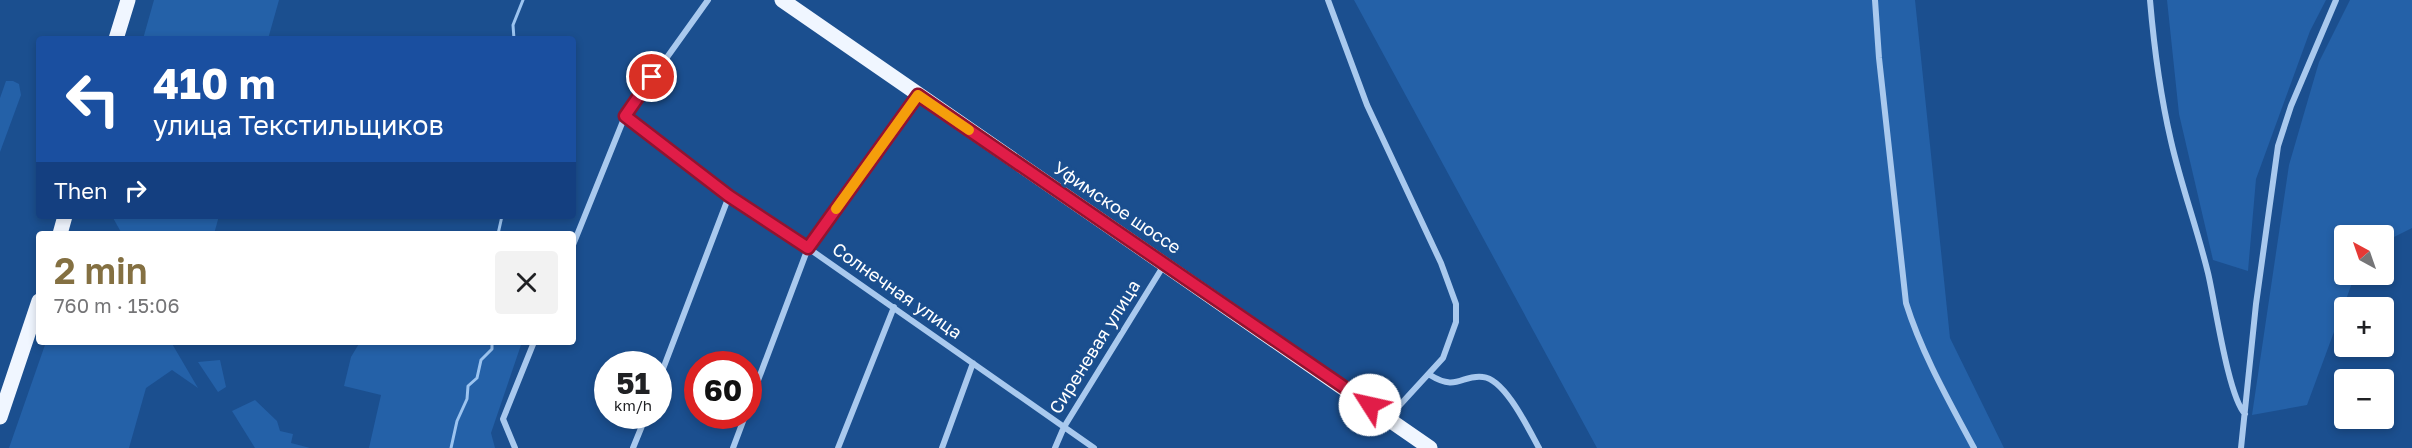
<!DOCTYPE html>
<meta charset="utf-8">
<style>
body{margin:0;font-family:"Golos Text",sans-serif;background:#f2f2f2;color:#202124;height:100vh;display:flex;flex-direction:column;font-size:22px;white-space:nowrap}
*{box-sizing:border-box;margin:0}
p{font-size:20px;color:#757577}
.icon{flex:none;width:33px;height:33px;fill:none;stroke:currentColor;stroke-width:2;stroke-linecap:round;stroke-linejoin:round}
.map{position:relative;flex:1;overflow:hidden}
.panel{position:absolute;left:36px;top:231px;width:540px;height:114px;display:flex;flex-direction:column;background:#fff;border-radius:6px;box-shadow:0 3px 9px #0003}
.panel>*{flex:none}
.banner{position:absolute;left:36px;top:36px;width:540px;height:183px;border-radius:6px;box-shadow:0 3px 9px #0003;background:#1a4fa0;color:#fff;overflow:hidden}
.needle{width:39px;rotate:320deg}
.tools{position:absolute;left:2334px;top:225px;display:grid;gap:12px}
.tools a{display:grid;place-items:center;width:60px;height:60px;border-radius:6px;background:#fff;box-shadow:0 3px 9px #0003;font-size:30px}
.speed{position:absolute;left:594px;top:351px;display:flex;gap:12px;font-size:30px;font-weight:700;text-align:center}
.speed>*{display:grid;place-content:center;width:78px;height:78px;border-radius:50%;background:#fff;box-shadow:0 3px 9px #0003;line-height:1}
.speed small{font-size:15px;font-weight:400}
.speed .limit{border:9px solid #d22;background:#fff;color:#111}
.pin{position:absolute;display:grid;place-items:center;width:51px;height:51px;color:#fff;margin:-26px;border:3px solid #fff;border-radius:50%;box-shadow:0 2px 6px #0007}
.me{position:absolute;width:66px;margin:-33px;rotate:305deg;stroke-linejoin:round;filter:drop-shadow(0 0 4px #0008)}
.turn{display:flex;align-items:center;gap:21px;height:126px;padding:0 18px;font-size:27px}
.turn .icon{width:78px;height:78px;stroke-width:2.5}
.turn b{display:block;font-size:42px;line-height:51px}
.then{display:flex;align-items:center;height:57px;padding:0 18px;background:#0003;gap:12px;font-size:22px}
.round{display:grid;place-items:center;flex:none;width:63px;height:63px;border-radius:6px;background:#f2f2f2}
.overview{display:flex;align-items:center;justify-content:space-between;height:102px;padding:0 18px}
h1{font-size:36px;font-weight:600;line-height:45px;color:#847042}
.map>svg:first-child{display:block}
.green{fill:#2461a8}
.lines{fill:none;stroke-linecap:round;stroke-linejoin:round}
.stream{stroke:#9cc4f0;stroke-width:3}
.street{stroke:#a9c9ee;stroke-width:6}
.primary{stroke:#f0f6ff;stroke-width:15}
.route-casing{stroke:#92132f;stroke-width:15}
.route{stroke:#e11d48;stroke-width:10}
.slow{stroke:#f59e0b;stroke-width:10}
.labels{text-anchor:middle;stroke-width:6;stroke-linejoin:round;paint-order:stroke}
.street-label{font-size:18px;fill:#fff;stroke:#1b4f8f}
</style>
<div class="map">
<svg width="2412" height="448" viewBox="0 0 2412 448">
<rect width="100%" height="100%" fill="#1b4f8f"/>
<!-- green -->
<path class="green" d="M 154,0 L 279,0 L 268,39 L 143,39 Z
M 1354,0 L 1915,0 L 1950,338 L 2004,448 L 1597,448 Z
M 2167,0 L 2326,0 L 2310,31 L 2256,179 L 2248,271 L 2213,260 L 2179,114 Z
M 2350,0 L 2412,0 L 2412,228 L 2384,242 L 2384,236 L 2344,236 L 2344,274 L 2355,275 L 2307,405 L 2252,415 L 2289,165 L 2319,62 Z
M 6,81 L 13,81 L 19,84 L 21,95 L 0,152 L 0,98 Z
M 112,216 L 219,216 L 214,234 L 122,234 Z
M 46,342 L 171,342 L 198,388 L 172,370 L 146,388 L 129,448 L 9,448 Z
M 360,342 L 522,342 L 491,433 L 495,448 L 369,448 L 381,395 L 344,386 L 351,357 Z
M 220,360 L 226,387 L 218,392 L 198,362 Z
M 255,400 L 277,421 L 280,431 L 293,434 L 291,443 L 310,448 L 255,448 L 232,411 Z"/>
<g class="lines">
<!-- stream -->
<path class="stream" d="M 514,39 L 513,25 L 523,0
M 498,234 L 502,216
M 451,448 L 457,421 L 467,399 L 468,386 L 477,378 L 481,360 L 492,349 L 492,342"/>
<!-- street -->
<path class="street" d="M 1328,0 L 1367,105 L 1441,263 L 1456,304 L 1456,322 L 1443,358 L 1388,418
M 1875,0 L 1879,58 L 1906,303 C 1922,354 1949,401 1974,448
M 2150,0 C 2154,47 2160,94 2171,141 C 2181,185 2197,228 2208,273 C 2215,302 2228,396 2245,414
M 625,116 L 729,196 L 808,248 L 1094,448
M 573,245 L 625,116 L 708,0
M 1430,375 C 1457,392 1462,374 1483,377 C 1505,379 1529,430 1539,448
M 658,382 L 729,196
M 748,407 L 808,248 L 918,95
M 515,448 L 503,419 L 534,342
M 633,448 L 646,416
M 733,448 L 745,416
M 838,448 L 894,307
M 942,448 L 973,363
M 1055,448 L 1064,427 L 1164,265
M 2241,448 L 2256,304 L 2278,146 L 2291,106 L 2336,0"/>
<!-- primary -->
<path class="primary" d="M 782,0 L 1430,448
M 116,39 L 128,0
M 60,234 L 65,216
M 0,417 L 39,301"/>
</g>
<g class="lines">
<defs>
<path id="route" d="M 652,77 L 625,116 L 729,196 L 808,248 L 918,95 L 1370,405"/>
</defs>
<!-- route casing -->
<use href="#route" class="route-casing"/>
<!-- route -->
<use href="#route" class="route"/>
<!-- slow -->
<path class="slow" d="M 836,209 L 918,95 L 969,130"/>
</g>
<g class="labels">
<!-- street labels -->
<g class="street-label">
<text transform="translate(1117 208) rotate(34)" y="6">Уфимское шоссе</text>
<text transform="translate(897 291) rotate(35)" y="6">Солнечная улица</text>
<text transform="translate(1095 347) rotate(-58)" y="6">Сиреневая улица</text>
</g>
</g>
</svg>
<div class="tools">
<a><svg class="needle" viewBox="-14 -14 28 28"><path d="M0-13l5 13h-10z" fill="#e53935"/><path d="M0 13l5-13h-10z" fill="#757577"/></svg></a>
<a>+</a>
<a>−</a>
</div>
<div class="speed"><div>51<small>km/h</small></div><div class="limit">60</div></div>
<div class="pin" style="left:652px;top:77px;background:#d93025"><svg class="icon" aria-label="arrive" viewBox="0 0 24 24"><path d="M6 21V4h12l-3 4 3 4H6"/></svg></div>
<svg class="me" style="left:1370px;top:405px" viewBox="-20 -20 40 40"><circle r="19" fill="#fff"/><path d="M0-13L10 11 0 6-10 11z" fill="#e11d48"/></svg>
<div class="banner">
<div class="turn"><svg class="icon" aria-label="left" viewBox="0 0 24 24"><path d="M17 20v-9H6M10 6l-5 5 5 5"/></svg><div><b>410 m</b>улица Текстильщиков</div></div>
<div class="then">Then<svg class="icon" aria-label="right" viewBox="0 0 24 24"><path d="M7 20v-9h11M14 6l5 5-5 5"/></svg></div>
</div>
<section class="panel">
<div class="overview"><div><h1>2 min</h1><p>760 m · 15:06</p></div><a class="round"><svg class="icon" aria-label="close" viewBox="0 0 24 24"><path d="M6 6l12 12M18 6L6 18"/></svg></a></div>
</section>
</div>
